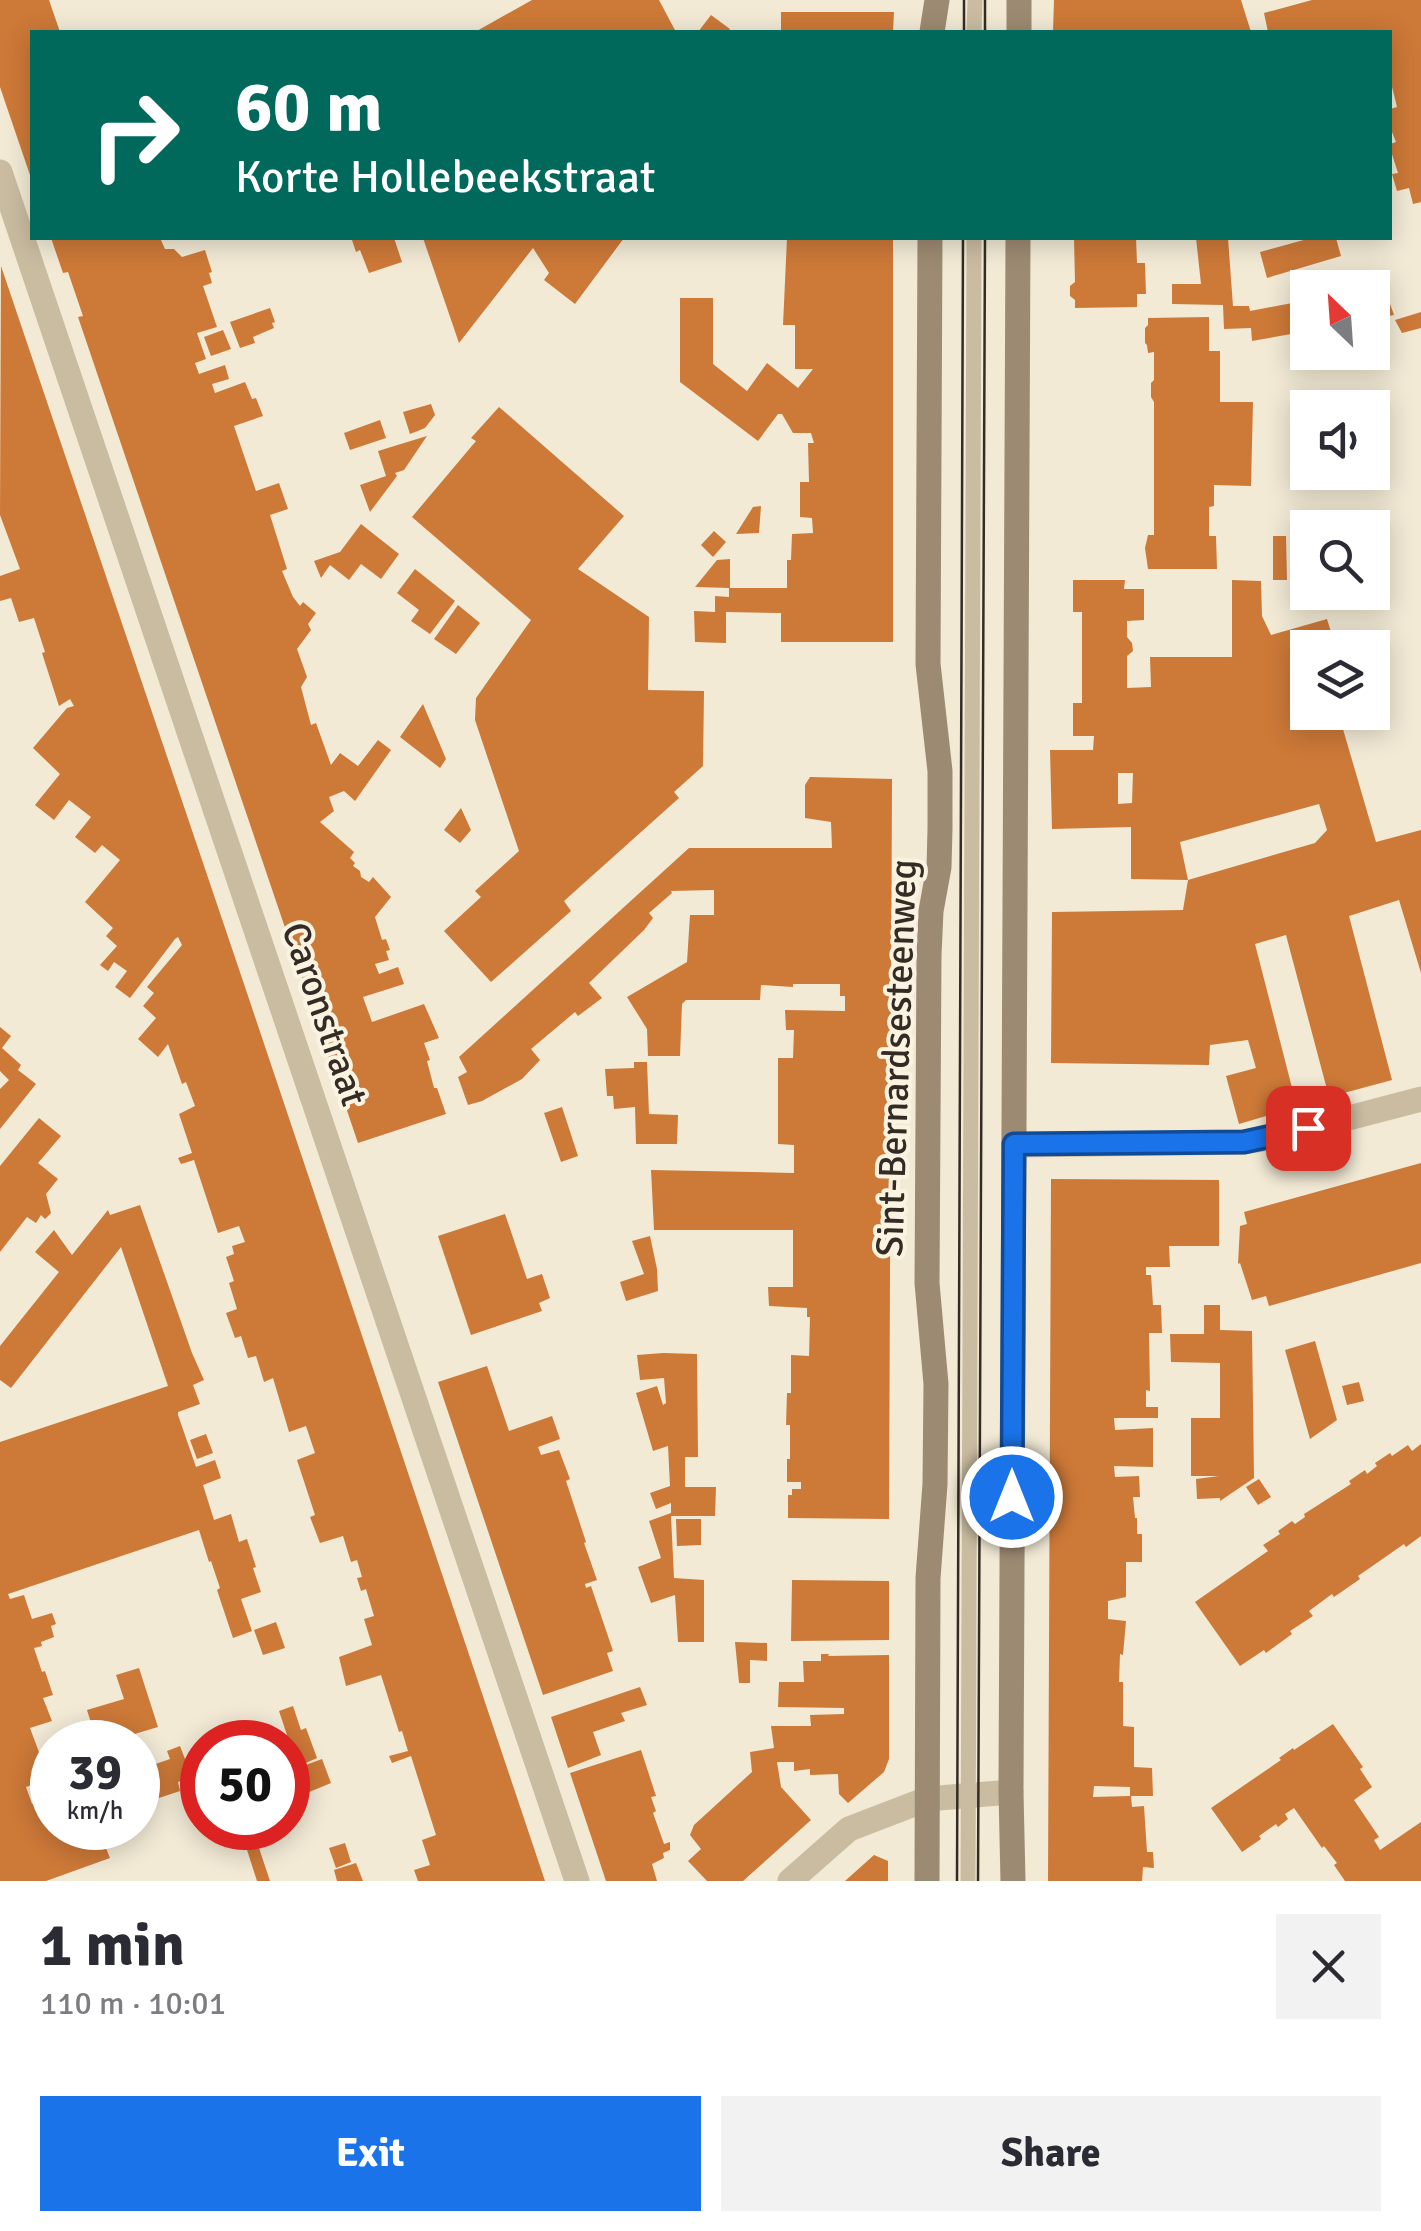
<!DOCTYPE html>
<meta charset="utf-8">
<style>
body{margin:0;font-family:Signika,sans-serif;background:#f2f2f3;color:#2b2b33;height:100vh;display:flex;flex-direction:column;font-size:38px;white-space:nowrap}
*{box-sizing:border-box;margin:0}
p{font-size:32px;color:#7c7c81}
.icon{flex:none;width:55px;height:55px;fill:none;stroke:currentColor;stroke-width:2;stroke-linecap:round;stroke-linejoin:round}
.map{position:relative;height:1881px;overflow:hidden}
.sheet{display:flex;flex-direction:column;background:#fff;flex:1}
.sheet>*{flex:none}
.hud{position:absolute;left:30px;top:30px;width:1362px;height:210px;border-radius:0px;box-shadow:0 5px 25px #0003;background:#00695c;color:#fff;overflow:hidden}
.needle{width:65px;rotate:335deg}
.controls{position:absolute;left:1290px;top:270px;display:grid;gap:20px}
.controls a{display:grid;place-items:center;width:100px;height:100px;border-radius:0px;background:#fff;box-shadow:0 5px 25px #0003;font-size:50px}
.speed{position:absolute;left:30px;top:1720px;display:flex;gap:20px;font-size:50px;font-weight:700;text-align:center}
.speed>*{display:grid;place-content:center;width:130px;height:130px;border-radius:50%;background:#fff;box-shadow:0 5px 25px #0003;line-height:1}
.speed small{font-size:25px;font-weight:400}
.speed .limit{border:15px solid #d22;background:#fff;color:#111}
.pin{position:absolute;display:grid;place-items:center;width:85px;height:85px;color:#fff;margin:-42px;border-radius:20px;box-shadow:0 5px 15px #0006}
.me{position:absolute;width:110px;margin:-55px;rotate:0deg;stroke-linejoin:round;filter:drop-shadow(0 0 8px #0008)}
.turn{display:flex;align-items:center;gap:35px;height:210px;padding:0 40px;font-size:45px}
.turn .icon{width:130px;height:130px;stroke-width:2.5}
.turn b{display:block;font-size:70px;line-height:85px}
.round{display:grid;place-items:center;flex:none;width:105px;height:105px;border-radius:0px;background:#f2f2f3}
.overview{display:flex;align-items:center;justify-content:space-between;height:170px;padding:0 40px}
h1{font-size:60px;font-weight:700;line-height:75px}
.primary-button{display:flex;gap:20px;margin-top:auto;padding:20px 40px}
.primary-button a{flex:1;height:115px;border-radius:0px;background:#1a73e8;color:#fff;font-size:40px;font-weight:700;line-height:115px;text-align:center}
.primary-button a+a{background:#f2f2f3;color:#2b2b33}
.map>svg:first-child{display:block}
.building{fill:#cd7938;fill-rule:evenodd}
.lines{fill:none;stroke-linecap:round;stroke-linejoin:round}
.lane{stroke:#cabca1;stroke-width:15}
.street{stroke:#cabca1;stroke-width:25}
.secondary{stroke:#9d8a72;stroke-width:25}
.tram{stroke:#342c24;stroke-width:2.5}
.route-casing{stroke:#114b97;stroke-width:25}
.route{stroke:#1a73e8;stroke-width:18}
.labels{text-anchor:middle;stroke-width:8;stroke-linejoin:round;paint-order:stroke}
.street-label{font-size:38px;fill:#342c24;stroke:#faf3e1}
</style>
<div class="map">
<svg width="1421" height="1881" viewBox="0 0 1421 1881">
<rect width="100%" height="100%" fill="#f2ead5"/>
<!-- building -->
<path class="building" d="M 0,0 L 49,0 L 60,32 L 32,32 L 32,181 L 0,87 Z
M 532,0 L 659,0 L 676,32 L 475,32 Z
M 1054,0 L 1241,0 L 1251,32 L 1053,32 Z
M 1312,0 L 1421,0 L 1421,202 L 1413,204 L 1409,188 L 1397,191 L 1392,174 L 1398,173 L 1390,148 L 1390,144 L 1396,142 L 1390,127 L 1390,109 L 1397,107 L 1390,79 L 1390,32 L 1268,32 L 1264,13 Z
M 781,12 L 894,12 L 893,32 L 781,32 Z
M 711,15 L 730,29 L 728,32 L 698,32 Z
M 51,238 L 160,238 L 165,249 L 174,249 L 182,257 L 205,250 L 212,272 L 209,273 L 212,283 L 203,286 L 217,327 L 197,333 L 206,359 L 195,363 L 199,374 L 225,365 L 229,379 L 212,384 L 215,393 L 245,382 L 252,399 L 256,398 L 263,416 L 234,426 L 256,491 L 279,483 L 288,509 L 270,515 L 287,569 L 282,571 L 293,597 L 300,606 L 303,602 L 316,613 L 308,624 L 311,630 L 297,649 L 307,677 L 301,687 L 311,725 L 316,723 L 331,765 L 340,753 L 358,766 L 378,740 L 391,750 L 355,801 L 344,791 L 329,797 L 334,811 L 320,822 L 354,852 L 350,858 L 355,863 L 353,866 L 360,871 L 361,877 L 369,882 L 373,877 L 391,897 L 375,917 L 382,940 L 386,939 L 390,950 L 386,951 L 389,960 L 375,964 L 379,974 L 398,967 L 404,984 L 363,997 L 372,1022 L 424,1004 L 439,1038 L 424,1043 L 430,1060 L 427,1061 L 434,1088 L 437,1088 L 446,1114 L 358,1143 L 78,317 L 83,316 L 68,272 L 63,273 Z
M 359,238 L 394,238 L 402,262 L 369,273 L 360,250 L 356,252 L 352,240 Z
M 423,238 L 624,238 L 575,304 L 544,280 L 549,273 L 533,248 L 459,343 Z
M 787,238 L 893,238 L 893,642 L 781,642 L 781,613 L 726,612 L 726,643 L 695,642 L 694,611 L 715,612 L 715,596 L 729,597 L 729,588 L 787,588 L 787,560 L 791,560 L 792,534 L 813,533 L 812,518 L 800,517 L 800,482 L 809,482 L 808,443 L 814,443 L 811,433 L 793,433 L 782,414 L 778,414 L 758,441 L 680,382 L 680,298 L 713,298 L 713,364 L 747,391 L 767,363 L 798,388 L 813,369 L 795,369 L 795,325 L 783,325 Z
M 1074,238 L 1136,238 L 1137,263 L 1145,263 L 1146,294 L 1137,294 L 1137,307 L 1075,308 L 1075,300 L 1070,296 L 1070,286 L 1075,282 Z
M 1196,238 L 1228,238 L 1233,306 L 1249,306 L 1250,311 L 1308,300 L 1308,331 L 1252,341 L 1251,328 L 1224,329 L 1223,305 L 1172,304 L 1172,284 L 1201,284 Z
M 1311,238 L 1336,238 L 1341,256 L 1267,278 L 1260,252 Z
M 1,266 L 244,984 L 545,1881 L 418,1881 L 414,1870 L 430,1865 L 422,1840 L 436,1835 L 411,1756 L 392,1763 L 389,1756 L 408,1751 L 402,1731 L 399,1732 L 381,1675 L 346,1686 L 339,1657 L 372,1645 L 364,1619 L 374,1616 L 366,1589 L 361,1591 L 357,1578 L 362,1577 L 357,1560 L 351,1562 L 343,1536 L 320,1543 L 310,1517 L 315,1515 L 297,1460 L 315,1453 L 306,1426 L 289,1432 L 273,1378 L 264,1382 L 256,1356 L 248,1358 L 241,1336 L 235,1338 L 226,1313 L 237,1309 L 229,1283 L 234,1281 L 226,1257 L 234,1254 L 232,1246 L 245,1242 L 239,1226 L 218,1233 L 194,1160 L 181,1164 L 178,1158 L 192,1153 L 179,1114 L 195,1106 L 186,1082 L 182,1084 L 168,1044 L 158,1057 L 138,1039 L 156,1018 L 143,1006 L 154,993 L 147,987 L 182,945 L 178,937 L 175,939 L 130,998 L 115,987 L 127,971 L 114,962 L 108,971 L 100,965 L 117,946 L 106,936 L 113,928 L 85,902 L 120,860 L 102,845 L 95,853 L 75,837 L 91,817 L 69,800 L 54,820 L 35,805 L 60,774 L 33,748 L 67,708 L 74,706 L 70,699 L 59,706 L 42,653 L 45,652 L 34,618 L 19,622 L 11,598 L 0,601 L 0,576 L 20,569 L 0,515 Z
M 1384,287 L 1394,315 L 1372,319 L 1372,289 Z
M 270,308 L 275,322 L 272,323 L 274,328 L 253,337 L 255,343 L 240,348 L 230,322 Z
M 1421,312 L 1421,328 L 1402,333 L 1395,320 Z
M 1209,317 L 1209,351 L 1220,351 L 1220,402 L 1253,402 L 1251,486 L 1214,485 L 1214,506 L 1209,507 L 1209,536 L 1216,536 L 1217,569 L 1148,569 L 1145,548 L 1148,535 L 1154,535 L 1154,402 L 1151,397 L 1151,383 L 1154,380 L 1154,352 L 1148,353 L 1147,345 L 1145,343 L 1145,328 L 1148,325 L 1148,318 Z
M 223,330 L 231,349 L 211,356 L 204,337 Z
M 431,404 L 435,415 L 425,428 L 410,434 L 403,412 Z
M 499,407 L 624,516 L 578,569 L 649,617 L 648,690 L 704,691 L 703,766 L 674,792 L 679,798 L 564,901 L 571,911 L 491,982 L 444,931 L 481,897 L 475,891 L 519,851 L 475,720 L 476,698 L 531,620 L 412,517 L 476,441 L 471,438 Z
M 380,420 L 386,438 L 350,450 L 344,433 Z
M 427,436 L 404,470 L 395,473 L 397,476 L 370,512 L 360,485 L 386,476 L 378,451 Z
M 761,506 L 759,533 L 736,534 L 753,507 Z
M 361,524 L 399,554 L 381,579 L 361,564 L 349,580 L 330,565 L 321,578 L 314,561 L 340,552 Z
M 714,531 L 726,542 L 713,557 L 701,545 Z
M 1273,536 L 1286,536 L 1287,580 L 1273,580 Z
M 730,559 L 730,588 L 695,587 L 717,560 Z
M 415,569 L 455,601 L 430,634 L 411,621 L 419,610 L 397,593 Z
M 1073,580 L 1125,580 L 1124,589 L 1144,589 L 1144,620 L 1127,621 L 1127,637 L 1132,643 L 1133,651 L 1127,656 L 1127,688 L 1151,687 L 1150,657 L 1232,657 L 1232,580 L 1261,581 L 1262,616 L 1271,635 L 1327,619 L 1336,648 L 1308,648 L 1308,712 L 1338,712 L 1376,842 L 1421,830 L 1421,973 L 1399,900 L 1349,916 L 1392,1080 L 1329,1097 L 1286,935 L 1255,944 L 1297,1107 L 1239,1124 L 1226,1076 L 1256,1068 L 1248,1040 L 1210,1045 L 1209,1065 L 1051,1063 L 1052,912 L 1183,910 L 1188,880 L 1315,843 L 1327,830 L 1319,804 L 1180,842 L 1188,880 L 1131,879 L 1131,827 L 1052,829 L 1050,750 L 1093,750 L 1094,736 L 1073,736 L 1073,703 L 1082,703 L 1082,612 L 1073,612 ZM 1118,773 L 1133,773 L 1132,803 L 1118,804 Z
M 458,605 L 480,623 L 456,654 L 434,639 Z
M 423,704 L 446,759 L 440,768 L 400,737 Z
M 810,777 L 892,779 L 889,1519 L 788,1518 L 788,1495 L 792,1495 L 792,1489 L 801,1489 L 801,1482 L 787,1482 L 787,1459 L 790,1459 L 790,1425 L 786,1425 L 787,1393 L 791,1393 L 791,1355 L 809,1356 L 810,1317 L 807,1317 L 807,1308 L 769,1306 L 768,1287 L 793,1287 L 793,1230 L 654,1230 L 651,1170 L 794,1173 L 794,1145 L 778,1144 L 778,1058 L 793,1058 L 794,1030 L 786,1030 L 785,1010 L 845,1011 L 845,996 L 840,996 L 840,984 L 793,984 L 793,987 L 761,985 L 760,1000 L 686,1000 L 682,1004 L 680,1056 L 648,1056 L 647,1029 L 627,997 L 687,962 L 690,915 L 714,915 L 714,890 L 671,891 L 672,893 L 649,913 L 653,918 L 644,930 L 589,983 L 602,998 L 578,1016 L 575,1012 L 531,1049 L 540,1060 L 522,1079 L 482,1101 L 468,1105 L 458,1077 L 467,1072 L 459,1057 L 689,848 L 832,848 L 831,822 L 805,818 L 805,785 Z
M 461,808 L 471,830 L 460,843 L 444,830 Z
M 0,1027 L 11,1036 L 2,1048 L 21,1065 L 18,1070 L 36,1084 L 0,1129 L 0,1089 L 9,1080 L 0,1071 Z
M 634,1062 L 647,1062 L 649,1114 L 678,1115 L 677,1144 L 636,1144 L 635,1107 L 614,1109 L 613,1096 L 607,1096 L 605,1069 L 634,1068 Z
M 562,1107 L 578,1156 L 561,1162 L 544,1113 Z
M 39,1118 L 61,1136 L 38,1163 L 58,1179 L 46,1194 L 51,1213 L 45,1219 L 41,1215 L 36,1223 L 27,1217 L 0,1252 L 0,1166 Z
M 1421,1163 L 1421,1263 L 1269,1306 L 1266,1296 L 1252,1300 L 1240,1263 L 1238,1264 L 1240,1226 L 1247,1224 L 1244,1212 Z
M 1051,1179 L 1219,1180 L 1219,1246 L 1169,1246 L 1170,1267 L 1146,1267 L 1146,1275 L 1151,1275 L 1153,1305 L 1161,1305 L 1162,1333 L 1149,1333 L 1150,1391 L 1146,1390 L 1146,1407 L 1158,1407 L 1158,1418 L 1114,1418 L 1115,1430 L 1153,1428 L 1153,1467 L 1114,1466 L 1115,1477 L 1139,1476 L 1140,1497 L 1133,1497 L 1135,1518 L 1137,1518 L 1137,1534 L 1142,1534 L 1142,1562 L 1126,1562 L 1126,1597 L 1108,1601 L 1108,1619 L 1126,1621 L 1123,1655 L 1120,1654 L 1119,1682 L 1123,1682 L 1123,1726 L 1134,1727 L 1134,1767 L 1152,1768 L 1153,1796 L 1131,1796 L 1132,1807 L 1144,1806 L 1147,1852 L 1153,1852 L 1154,1868 L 1143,1867 L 1142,1881 L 1048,1881 ZM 1094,1786 L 1130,1787 L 1130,1796 L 1093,1797 Z
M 140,1205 L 192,1353 L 204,1380 L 193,1385 L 200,1404 L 178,1412 L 178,1415 L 196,1467 L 215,1460 L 221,1478 L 203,1485 L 214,1520 L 231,1514 L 239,1542 L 247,1539 L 256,1567 L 253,1568 L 261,1592 L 241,1599 L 252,1631 L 233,1638 L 217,1590 L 220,1588 L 211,1561 L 209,1562 L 199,1530 L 8,1594 L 10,1599 L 24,1595 L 32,1619 L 52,1613 L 56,1624 L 51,1626 L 54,1637 L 41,1642 L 42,1646 L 34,1648 L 42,1672 L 45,1671 L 53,1695 L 43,1698 L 52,1721 L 30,1728 L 49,1779 L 26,1787 L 32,1804 L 52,1797 L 52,1828 L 111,1828 L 115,1839 L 104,1843 L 110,1858 L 46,1881 L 0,1881 L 0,1442 L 168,1386 L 121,1247 L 11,1388 L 0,1380 L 0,1346 L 59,1272 L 35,1252 L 54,1230 L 72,1255 L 108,1210 L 110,1215 Z
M 505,1214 L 527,1279 L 542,1274 L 550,1298 L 539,1303 L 542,1311 L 471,1335 L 438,1236 Z
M 650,1236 L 657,1269 L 658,1291 L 626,1301 L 620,1282 L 644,1274 L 632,1241 Z
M 1204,1305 L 1220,1305 L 1220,1330 L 1252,1331 L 1254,1478 L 1220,1501 L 1220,1498 L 1197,1499 L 1196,1479 L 1219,1476 L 1191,1476 L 1191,1418 L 1220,1418 L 1220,1363 L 1171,1362 L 1170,1334 L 1204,1334 Z
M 1315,1341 L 1337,1420 L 1310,1439 L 1285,1350 Z
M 663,1353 L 697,1354 L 698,1457 L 685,1457 L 685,1487 L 716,1487 L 715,1516 L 671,1516 L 674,1578 L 704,1580 L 704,1642 L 678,1642 L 675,1595 L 651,1603 L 638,1567 L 661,1558 L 649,1521 L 671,1513 L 671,1503 L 656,1509 L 650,1493 L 670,1486 L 668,1446 L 653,1451 L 636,1393 L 657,1386 L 663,1405 L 666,1403 L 664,1378 L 640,1380 L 637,1355 Z
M 487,1366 L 509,1431 L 552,1416 L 560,1439 L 538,1447 L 541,1455 L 559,1450 L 570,1479 L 566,1481 L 586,1542 L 584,1543 L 597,1580 L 585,1584 L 586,1588 L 591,1586 L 613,1651 L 607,1653 L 613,1671 L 543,1695 L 438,1382 Z
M 1359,1382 L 1364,1401 L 1347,1405 L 1342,1386 Z
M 206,1434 L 213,1453 L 197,1459 L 190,1440 Z
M 1421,1444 L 1421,1536 L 1406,1547 L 1404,1544 L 1358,1576 L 1360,1579 L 1334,1597 L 1332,1594 L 1309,1611 L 1313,1616 L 1290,1631 L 1292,1634 L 1266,1653 L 1264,1650 L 1240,1666 L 1195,1602 L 1268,1551 L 1263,1545 L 1280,1534 L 1278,1531 L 1292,1521 L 1295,1524 L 1305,1517 L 1304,1514 L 1351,1484 L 1349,1481 L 1365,1470 L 1367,1474 L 1377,1466 L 1375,1463 L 1390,1453 L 1392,1456 L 1408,1445 L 1412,1451 Z
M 1259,1479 L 1271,1497 L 1258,1505 L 1246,1487 Z
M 676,1519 L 701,1519 L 701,1545 L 677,1546 Z
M 792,1580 L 889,1581 L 889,1640 L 791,1641 Z
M 276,1622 L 285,1648 L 263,1655 L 254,1630 Z
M 735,1642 L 767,1643 L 767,1661 L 750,1660 L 750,1683 L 739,1683 Z
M 821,1654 L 829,1654 L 828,1656 L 889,1655 L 889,1759 L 884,1772 L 848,1803 L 839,1794 L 838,1774 L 810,1775 L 810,1769 L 794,1771 L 794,1762 L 777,1762 L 781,1787 L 811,1820 L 743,1881 L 707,1881 L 688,1861 L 701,1849 L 690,1835 L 694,1825 L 752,1772 L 750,1752 L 774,1748 L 771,1726 L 811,1726 L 810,1715 L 844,1714 L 844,1708 L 778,1707 L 779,1682 L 804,1682 L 803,1661 L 821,1661 Z
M 139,1668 L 158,1727 L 108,1742 L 97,1742 L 87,1710 L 124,1699 L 116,1675 Z
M 640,1687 L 647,1705 L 621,1713 L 625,1721 L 593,1732 L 601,1755 L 568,1768 L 551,1717 Z
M 293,1706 L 301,1730 L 306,1728 L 317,1758 L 297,1767 L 284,1736 L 287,1735 L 279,1711 Z
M 1333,1724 L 1363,1767 L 1360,1769 L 1372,1787 L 1354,1800 L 1379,1837 L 1374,1840 L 1380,1850 L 1421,1822 L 1421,1881 L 1345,1881 L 1334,1865 L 1337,1863 L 1324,1846 L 1322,1848 L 1294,1808 L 1285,1814 L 1288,1819 L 1278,1827 L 1276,1824 L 1259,1836 L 1261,1839 L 1242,1852 L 1211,1808 L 1281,1760 L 1279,1758 L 1293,1748 L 1294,1750 Z
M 180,1746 L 192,1777 L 178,1782 L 180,1791 L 138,1805 L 138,1770 L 170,1759 L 167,1751 Z
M 641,1750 L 656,1796 L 651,1797 L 656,1811 L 653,1813 L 664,1844 L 670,1842 L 670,1850 L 663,1853 L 664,1858 L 652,1864 L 657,1881 L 606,1881 L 570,1773 Z
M 322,1759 L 331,1783 L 290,1800 L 288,1779 L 297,1776 L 295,1769 Z
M 240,1828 L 264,1828 L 267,1835 L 256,1839 L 270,1881 L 257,1881 Z
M 345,1843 L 351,1862 L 336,1868 L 329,1848 Z
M 874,1855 L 888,1861 L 888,1881 L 845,1881 Z
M 356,1863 L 363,1881 L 337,1881 L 334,1870 Z"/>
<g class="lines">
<!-- lane -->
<path class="lane" d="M 974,32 L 975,0
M 968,1881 L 974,238"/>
<!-- street -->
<path class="street" d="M 0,172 L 577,1881
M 1014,1145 L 1244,1142 L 1276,1137 L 1421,1099
M 790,1881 L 849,1829 L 927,1799 L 1011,1792"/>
<!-- secondary -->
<path class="secondary" d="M 932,32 L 937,0
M 1019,32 L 1019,0
M 927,1881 L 928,1578 L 935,1484 L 936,1384 L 927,1283 L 929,955 L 931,911 L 939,867 L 940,829 L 940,771 L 928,664 L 930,238
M 1013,1881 L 1011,1792 L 1018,238"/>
<!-- tram -->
<path class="tram" d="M 964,32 L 964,0
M 985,32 L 985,0
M 957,1881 L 963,238
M 978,1881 L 985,238"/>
</g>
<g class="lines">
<defs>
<path id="route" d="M 1012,1497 L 1014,1144 L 1244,1142 L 1308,1128"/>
</defs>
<!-- route casing -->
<use href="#route" class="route-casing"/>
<!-- route -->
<use href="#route" class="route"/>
</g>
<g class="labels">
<!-- street labels -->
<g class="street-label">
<text transform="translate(325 1014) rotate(71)" y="13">Caronstraat</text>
<text transform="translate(896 1058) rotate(-88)" y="13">Sint-Bernardsesteenweg</text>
</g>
</g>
</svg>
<div class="controls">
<a><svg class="needle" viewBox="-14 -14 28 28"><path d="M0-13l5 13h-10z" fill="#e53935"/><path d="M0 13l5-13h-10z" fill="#7c7c81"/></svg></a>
<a><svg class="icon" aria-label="sound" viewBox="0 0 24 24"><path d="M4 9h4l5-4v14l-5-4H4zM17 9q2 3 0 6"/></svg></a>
<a><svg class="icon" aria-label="search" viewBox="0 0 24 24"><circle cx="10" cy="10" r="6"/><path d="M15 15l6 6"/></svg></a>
<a><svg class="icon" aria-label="layers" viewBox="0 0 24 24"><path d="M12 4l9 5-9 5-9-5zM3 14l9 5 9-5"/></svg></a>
</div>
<div class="speed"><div>39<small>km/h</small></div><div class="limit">50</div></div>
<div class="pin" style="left:1308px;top:1128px;background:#d93025"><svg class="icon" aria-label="arrive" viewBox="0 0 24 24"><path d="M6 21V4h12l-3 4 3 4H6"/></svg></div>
<svg class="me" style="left:1012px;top:1497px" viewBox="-20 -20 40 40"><circle r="17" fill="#1a73e8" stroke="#fff" stroke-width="3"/><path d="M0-11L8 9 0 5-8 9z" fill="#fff"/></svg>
<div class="hud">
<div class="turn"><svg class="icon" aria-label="right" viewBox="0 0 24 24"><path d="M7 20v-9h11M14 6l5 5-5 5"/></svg><div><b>60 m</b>Korte Hollebeekstraat</div></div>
</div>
</div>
<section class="sheet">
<div class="overview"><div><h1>1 min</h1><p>110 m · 10:01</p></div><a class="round"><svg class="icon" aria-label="close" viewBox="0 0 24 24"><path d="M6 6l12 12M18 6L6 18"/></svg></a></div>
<div class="primary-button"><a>Exit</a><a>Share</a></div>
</section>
